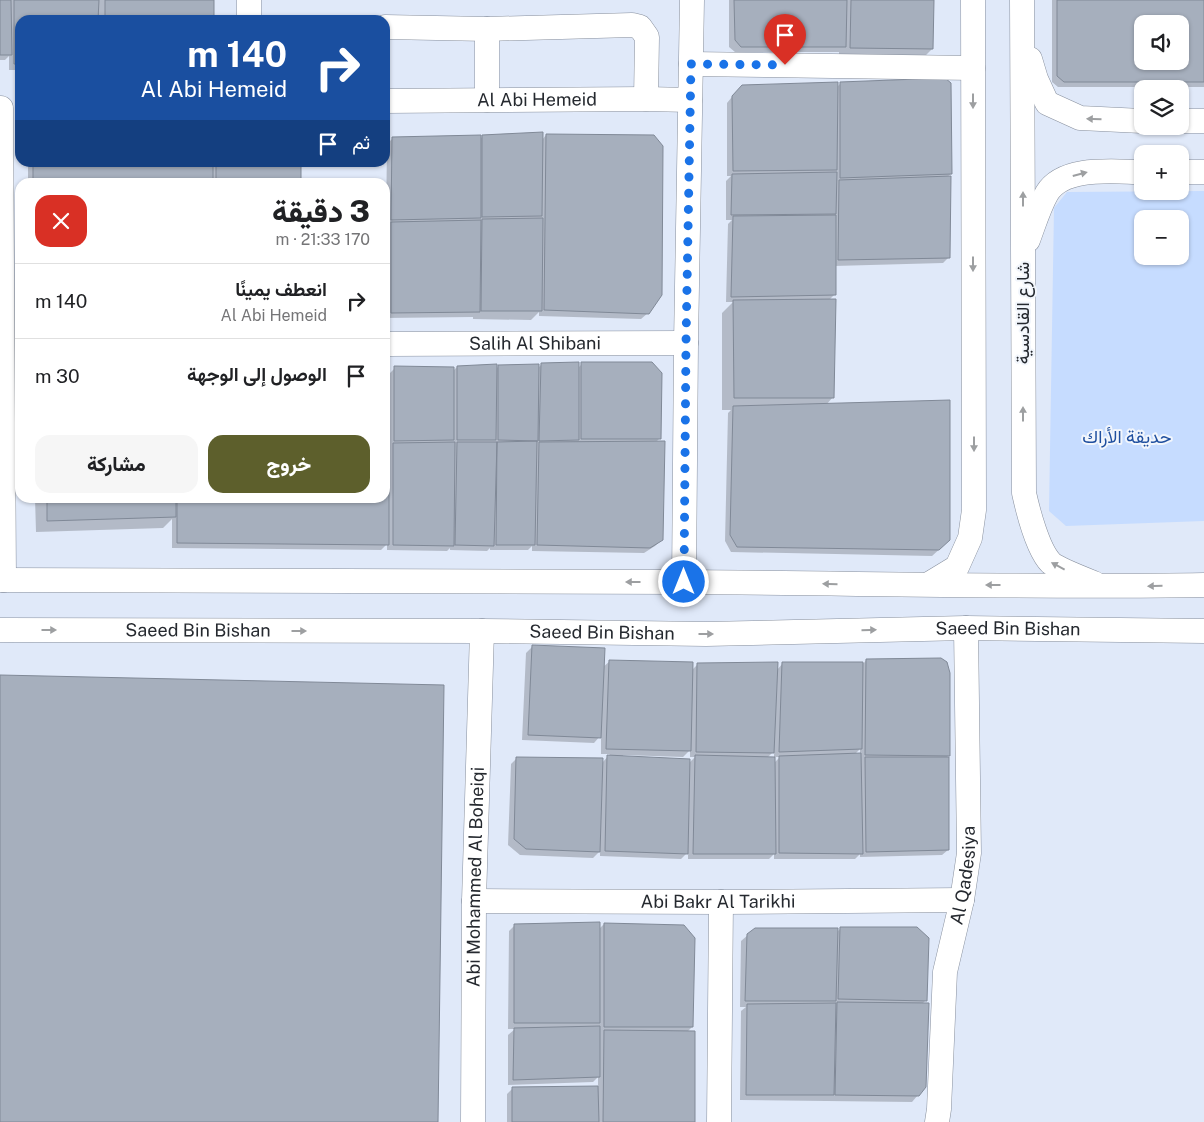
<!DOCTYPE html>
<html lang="ar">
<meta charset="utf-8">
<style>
body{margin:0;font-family:"Public Sans",Vazirmatn,sans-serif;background:#f6f6f6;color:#202124;direction:rtl;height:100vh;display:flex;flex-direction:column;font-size:19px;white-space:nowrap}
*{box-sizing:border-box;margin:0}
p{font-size:16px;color:#757577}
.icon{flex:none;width:28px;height:28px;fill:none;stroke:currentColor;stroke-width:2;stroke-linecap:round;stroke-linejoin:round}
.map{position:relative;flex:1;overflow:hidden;direction:ltr}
.details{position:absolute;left:15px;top:178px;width:375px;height:325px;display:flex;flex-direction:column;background:#fff;border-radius:15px;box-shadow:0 1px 4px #0004;direction:rtl}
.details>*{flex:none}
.guide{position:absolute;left:15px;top:15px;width:375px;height:152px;border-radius:15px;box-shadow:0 1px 4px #0004;direction:rtl;background:#1a4fa0;color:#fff;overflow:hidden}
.buttons{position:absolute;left:1134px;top:15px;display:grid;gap:10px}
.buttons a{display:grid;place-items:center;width:55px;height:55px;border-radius:10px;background:#fff;box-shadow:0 1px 4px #0004;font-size:25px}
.pin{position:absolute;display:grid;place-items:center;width:42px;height:42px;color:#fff;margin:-51px -21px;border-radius:50% 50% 50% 0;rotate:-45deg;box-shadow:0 0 5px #0007}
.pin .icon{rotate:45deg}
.me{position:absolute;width:55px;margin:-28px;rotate:0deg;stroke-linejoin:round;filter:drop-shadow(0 0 4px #0008)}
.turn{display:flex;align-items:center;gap:18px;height:105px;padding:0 20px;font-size:22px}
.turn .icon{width:65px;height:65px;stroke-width:2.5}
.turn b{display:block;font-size:35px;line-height:42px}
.then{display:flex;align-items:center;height:48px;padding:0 20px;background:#0003;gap:10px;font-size:19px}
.round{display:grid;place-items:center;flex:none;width:52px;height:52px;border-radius:15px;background:#f6f6f6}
.overview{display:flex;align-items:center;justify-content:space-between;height:85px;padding:0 20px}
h1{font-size:30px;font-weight:800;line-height:38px}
.cta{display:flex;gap:10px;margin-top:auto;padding:10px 20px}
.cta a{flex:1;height:58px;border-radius:15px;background:#5d5f2c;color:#fff;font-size:20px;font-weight:800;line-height:58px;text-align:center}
.cta a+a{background:#f6f6f6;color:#202124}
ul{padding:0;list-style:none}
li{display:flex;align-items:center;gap:15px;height:75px;padding:0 20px;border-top:1px solid #e0e0e0}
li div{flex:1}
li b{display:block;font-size:19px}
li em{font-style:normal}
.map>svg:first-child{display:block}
.green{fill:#c6dcff;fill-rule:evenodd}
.shadow{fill:#0003;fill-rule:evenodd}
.building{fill:#a6afbd;stroke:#808997;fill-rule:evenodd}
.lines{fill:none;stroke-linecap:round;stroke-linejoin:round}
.minor-casing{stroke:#878f9d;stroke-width:25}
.minor{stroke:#fff;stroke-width:24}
.oneway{fill:#9d9fa1}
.route{stroke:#1a73e8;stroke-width:9;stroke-dasharray:0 16.2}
.labels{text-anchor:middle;stroke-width:4;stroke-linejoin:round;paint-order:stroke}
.street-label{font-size:18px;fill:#25292f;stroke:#f2f6fc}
.park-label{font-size:18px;fill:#1f4f9f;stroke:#f2f6fc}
</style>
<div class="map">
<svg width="1204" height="1122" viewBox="0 0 1204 1122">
<rect width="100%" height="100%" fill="#e0e9f9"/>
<!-- green -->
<path class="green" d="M 1204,191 L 1204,521 L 1066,526 L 1049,511 L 1054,208 L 1067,192 ZM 1142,219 L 1180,219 L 1180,256 L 1142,256 Z"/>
<!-- shadow -->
<path class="shadow" d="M 0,0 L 213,0 L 213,20 L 20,20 L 20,70 L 9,70 L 9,56 L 5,60 L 0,60 Z
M 729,0 L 933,0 L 932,49 L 920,61 L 839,60 L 839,52 L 735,52 L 729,47 Z
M 1052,0 L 1204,0 L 1204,87 L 1058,87 L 1052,82 ZM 1142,24 L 1180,24 L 1180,61 L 1142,61 Z
M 841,83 L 951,174 L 947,177 L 949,257 L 943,263 L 834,266 L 834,295 L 829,300 L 833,397 L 826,405 L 943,546 L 932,556 L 731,552 L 725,541 L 728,413 L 731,410 L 722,410 L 722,313 L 733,302 L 726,302 L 728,224 L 732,220 L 726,220 L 726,181 L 731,176 L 727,176 L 727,103 L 736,92 L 837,87 Z
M 546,135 L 648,313 L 641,319 L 539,316 L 539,312 L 531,320 L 473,319 L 473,317 L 385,318 L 386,229 L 390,225 L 386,225 L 387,144 L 393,138 L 480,139 L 483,136 L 542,140 Z
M 28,162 L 300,162 L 300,182 L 28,182 Z
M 582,364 L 660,438 L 656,442 L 661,540 L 655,546 L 644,553 L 532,551 L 532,546 L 528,550 L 490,550 L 490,548 L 487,551 L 450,550 L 450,548 L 447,551 L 387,550 L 387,544 L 381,550 L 172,548 L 172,519 L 163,528 L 36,532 L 35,498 L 385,498 L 385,368 L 388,375 L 395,368 L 453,371 L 457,367 L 496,369 L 499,366 L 538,368 L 541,365 L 578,368 Z
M 532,647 L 602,668 L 610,661 L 691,671 L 697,665 L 777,670 L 783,663 L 864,663 L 866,660 L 949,755 L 945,759 L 948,850 L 942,855 L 860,857 L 860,854 L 855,859 L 774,859 L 774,854 L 769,859 L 688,859 L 688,852 L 681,859 L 600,856 L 600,851 L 593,858 L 520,855 L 508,845 L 511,764 L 517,758 L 602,763 L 610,754 L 601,754 L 601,735 L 594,743 L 522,740 L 526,653 ZM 860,749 L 860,755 L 854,755 ZM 690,750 L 690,757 L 695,757 L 689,763 L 623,757 L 623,755 L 683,757 ZM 774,751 L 774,757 L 780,757 L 774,763 L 767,758 Z
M 604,924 L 692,1027 L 686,1033 L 693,1122 L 507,1122 L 507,1094 L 513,1088 L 598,1087 L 598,1077 L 593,1082 L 508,1085 L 508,1035 L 515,1029 L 508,1029 L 509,931 L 515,925 L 598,930 Z
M 840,929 L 926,1000 L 922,1004 L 918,1095 L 912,1102 L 740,1100 L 741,1011 L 746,1007 L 740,1007 L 741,941 L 748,935 L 836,933 Z"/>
<!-- building -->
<path class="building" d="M 0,0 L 11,0 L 12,55 L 0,55 Z
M 14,0 L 99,0 L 98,20 L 20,20 L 20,64 L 14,64 Z
M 105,0 L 214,0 L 214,20 L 105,20 Z
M 734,0 L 847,0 L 846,47 L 741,47 L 735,40 Z
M 851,0 L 934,0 L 933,49 L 850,48 Z
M 1057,0 L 1204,0 L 1204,82 L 1064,82 L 1057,76 ZM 1142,24 L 1180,24 L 1180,61 L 1142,61 Z
M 945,78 L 951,83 L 952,174 L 840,178 L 840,82 Z
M 838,82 L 837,170 L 733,171 L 732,96 L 742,85 Z
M 543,132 L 542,216 L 482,217 L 482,135 Z
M 546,134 L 654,135 L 663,146 L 662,295 L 649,314 L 544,310 Z
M 481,135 L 481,218 L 391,220 L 392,137 Z
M 33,162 L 213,162 L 213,182 L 33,182 Z
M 216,162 L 301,162 L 301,182 L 216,182 Z
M 837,172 L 836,214 L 731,215 L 732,174 Z
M 951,176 L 950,258 L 838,260 L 839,180 Z
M 836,215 L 836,295 L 731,297 L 733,216 Z
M 543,218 L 542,311 L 481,311 L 482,219 Z
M 481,220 L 480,312 L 391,313 L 391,222 Z
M 836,299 L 834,398 L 734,398 L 733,300 Z
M 579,362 L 579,440 L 539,441 L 541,363 Z
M 581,362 L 652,362 L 662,373 L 661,439 L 581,439 Z
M 497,364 L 496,440 L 457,440 L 457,366 Z
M 539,364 L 538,441 L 498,440 L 498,365 Z
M 385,366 L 389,366 L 389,545 L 177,543 L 177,498 L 385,498 Z
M 394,366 L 454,367 L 454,440 L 394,441 Z
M 950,400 L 950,540 L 939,550 L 737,547 L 730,535 L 733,406 Z
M 537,441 L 535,545 L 496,545 L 497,442 Z
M 665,441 L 663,540 L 650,548 L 537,545 L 539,442 Z
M 455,442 L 454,546 L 393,545 L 393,443 Z
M 457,442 L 497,442 L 494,546 L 455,545 Z
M 47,498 L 176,498 L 176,517 L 47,521 Z
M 532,645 L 605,648 L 601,738 L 528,735 Z
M 941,658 L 947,662 L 950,673 L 950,756 L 865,755 L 866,659 Z
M 609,660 L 693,662 L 691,751 L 606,749 Z
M 778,662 L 774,753 L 696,752 L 697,663 Z
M 782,662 L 863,662 L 862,749 L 779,752 Z
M 0,675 L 444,685 L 438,1122 L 0,1122 Z
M 861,753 L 863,854 L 779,853 L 779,756 Z
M 607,755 L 690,759 L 688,854 L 605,851 Z
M 695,755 L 775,757 L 776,854 L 693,854 Z
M 516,757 L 603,758 L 600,852 L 526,849 L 514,839 Z
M 865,757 L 949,757 L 949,850 L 866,852 Z
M 600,922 L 600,1023 L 514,1023 L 514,924 Z
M 604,923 L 684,925 L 695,938 L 693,1027 L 604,1027 Z
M 840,927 L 917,927 L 929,938 L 927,1001 L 838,999 Z
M 755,928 L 838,928 L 836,1001 L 745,1001 L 747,934 Z
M 837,1002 L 929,1003 L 926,1087 L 919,1096 L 835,1095 Z
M 836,1003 L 834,1095 L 746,1095 L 747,1004 Z
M 600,1026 L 600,1077 L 513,1080 L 514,1028 Z
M 604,1030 L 695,1031 L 695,1122 L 603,1122 Z
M 598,1086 L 599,1122 L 512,1122 L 512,1087 Z"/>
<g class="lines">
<defs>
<g id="minor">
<path d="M 1022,0 L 1024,493 C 1028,511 1038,550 1051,563 C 1058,569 1084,579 1094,583"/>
<path d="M 249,20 L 249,0"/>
<path d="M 385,27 L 487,29 L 632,25 L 640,27 L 647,37 L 646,99"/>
<path d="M 487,29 L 487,100"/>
<path d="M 1030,59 L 1036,79 L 1047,103 L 1080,118 L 1142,121"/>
<path d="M 691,64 L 973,68"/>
<path id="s1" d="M 385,101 L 646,99 L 690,100"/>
<path d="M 1,108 L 4,580"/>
<path d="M 1180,121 L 1204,121"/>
<path d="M 1180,172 L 1204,172"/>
<path d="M 1028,240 C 1034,224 1039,207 1047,193 C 1064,165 1115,172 1142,172"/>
<path id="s2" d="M 385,344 L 686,343"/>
<path d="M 0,580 C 228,582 456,580 684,582 C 857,583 1031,588 1204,585"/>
<path d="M 684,582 L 686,343 L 692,0"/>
<path d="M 929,584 L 957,567 L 970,538 L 974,510 L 973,0"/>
<path id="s3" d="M 0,630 L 482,631 L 706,634 L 966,628 L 1204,631"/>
<path id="s4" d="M 474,901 L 721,902 L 962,900"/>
<path id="s5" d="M 473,1122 L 474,901 L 482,631"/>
<path d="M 719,1122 L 721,902"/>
<path id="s6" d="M 937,1122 L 939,1109 L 945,972 L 962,900 L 969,853 L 966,628"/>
</g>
</defs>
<!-- minor casing -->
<use href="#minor" class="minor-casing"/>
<!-- minor -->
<use href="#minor" class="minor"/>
</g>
<!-- one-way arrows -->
<defs><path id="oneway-solid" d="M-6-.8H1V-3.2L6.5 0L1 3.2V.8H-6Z" transform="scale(1.25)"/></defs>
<g class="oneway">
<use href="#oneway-solid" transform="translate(973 101) rotate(90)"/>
<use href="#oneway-solid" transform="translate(1094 119) rotate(-178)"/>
<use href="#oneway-solid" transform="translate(1080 174) rotate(-15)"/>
<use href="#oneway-solid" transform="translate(1023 199) rotate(-90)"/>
<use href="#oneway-solid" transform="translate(973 264) rotate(90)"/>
<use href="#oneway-solid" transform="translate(1023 414) rotate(-90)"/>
<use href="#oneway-solid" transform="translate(974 444) rotate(90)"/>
<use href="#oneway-solid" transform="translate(1058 566) rotate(-152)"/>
<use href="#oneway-solid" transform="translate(633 582) rotate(-180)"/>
<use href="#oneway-solid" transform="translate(830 584) rotate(-179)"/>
<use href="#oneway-solid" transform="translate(993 585) rotate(180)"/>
<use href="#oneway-solid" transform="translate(1155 586) rotate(179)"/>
<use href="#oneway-solid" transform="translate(49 630)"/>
<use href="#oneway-solid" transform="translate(869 630) rotate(-1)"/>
<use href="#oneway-solid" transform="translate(299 631)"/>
<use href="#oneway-solid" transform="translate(706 634)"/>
</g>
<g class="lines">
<!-- route -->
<path class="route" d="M 684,582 L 686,343 L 691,64 L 785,65"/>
</g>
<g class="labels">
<!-- street labels -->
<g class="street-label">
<text dy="6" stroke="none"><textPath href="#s1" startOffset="152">Al Abi Hemeid</textPath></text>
<text transform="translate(1023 313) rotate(-90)" y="6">شارع القادسية</text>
<text dy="6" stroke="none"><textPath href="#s2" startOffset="150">Salih Al Shibani</textPath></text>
<text dy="6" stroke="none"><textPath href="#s3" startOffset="1008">Saeed Bin Bishan</textPath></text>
<text dy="6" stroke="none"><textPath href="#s3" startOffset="198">Saeed Bin Bishan</textPath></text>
<text dy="6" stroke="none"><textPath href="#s3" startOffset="602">Saeed Bin Bishan</textPath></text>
<text dy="6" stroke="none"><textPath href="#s6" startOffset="249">Al Qadesiya</textPath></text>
<text dy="6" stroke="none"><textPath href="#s5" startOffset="245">Abi Mohammed Al Boheiqi</textPath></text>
<text dy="6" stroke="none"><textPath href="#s4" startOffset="244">Abi Bakr Al Tarikhi</textPath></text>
</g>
<!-- park labels -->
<g class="park-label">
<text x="1127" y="443">حديقة الأراك</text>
</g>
</g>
</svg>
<div class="buttons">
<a><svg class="icon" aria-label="sound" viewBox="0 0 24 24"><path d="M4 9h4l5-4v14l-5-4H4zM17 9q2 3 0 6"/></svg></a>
<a><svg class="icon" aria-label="layers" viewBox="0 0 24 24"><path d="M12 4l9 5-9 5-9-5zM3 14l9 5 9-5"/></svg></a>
<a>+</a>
<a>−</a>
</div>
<div class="pin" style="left:785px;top:65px;background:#d93025"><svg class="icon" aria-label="arrive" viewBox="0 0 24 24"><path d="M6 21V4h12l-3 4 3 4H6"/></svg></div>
<svg class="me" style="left:684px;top:582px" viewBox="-20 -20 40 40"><circle r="17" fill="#1a73e8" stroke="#fff" stroke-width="3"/><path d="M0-11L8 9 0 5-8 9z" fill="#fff"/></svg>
<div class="guide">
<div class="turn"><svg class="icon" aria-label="right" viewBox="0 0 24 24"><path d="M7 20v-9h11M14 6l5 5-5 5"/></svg><div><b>140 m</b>Al Abi Hemeid</div></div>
<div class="then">ثم<svg class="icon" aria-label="arrive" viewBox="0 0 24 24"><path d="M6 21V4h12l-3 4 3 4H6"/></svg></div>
</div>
<section class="details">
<div class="overview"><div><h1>3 دقيقة</h1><p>170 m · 21:33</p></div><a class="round" style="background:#d93025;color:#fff"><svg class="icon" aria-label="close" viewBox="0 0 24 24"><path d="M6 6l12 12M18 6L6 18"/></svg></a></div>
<ul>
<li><svg class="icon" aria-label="right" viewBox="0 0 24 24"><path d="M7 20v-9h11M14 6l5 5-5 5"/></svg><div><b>انعطف يمينًا</b><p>Al Abi Hemeid</p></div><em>140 m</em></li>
<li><svg class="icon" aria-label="arrive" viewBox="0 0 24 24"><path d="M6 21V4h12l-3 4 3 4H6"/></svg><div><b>الوصول إلى الوجهة</b></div><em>30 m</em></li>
</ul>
<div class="cta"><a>خروج</a><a>مشاركة</a></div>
</section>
</div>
